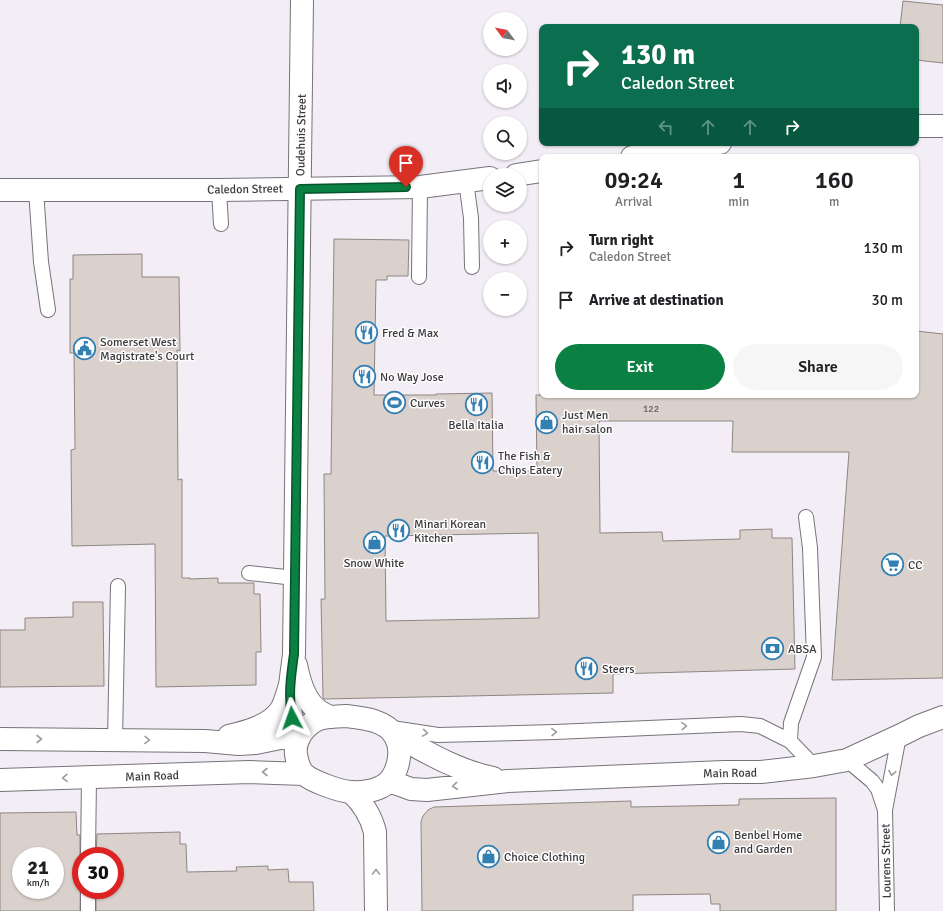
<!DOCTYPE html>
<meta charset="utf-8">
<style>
body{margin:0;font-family:Signika,sans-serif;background:#f6f6f6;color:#202124;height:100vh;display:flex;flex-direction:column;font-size:15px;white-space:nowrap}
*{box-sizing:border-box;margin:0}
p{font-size:13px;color:#757577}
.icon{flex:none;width:22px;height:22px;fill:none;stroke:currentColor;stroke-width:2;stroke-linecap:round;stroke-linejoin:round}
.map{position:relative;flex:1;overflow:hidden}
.drawer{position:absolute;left:539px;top:154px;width:380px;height:244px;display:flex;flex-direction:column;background:#fff;border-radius:8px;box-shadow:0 1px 3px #0004}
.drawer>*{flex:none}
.guide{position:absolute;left:539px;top:24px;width:380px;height:122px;border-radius:8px;box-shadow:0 1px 3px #0004;background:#0b6e4f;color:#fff;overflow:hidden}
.needle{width:26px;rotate:302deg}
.fabs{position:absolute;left:483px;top:12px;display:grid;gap:8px}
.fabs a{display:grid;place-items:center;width:44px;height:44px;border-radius:50%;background:#fff;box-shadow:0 1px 3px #0004;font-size:20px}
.speed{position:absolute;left:12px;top:847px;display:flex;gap:8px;font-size:20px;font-weight:700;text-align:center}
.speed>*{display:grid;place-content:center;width:52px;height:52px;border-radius:50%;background:#fff;box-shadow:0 1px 3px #0004;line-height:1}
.speed small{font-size:10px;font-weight:400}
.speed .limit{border:6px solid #d22;background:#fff;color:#111}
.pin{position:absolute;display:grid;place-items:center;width:34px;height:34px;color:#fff;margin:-41px -17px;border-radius:50% 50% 50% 0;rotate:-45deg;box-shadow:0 0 4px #0007}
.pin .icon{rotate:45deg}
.me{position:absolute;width:44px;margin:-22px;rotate:356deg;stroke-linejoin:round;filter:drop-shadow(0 0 3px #0008)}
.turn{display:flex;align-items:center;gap:14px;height:84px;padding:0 16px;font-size:18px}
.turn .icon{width:52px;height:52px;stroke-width:2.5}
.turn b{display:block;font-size:28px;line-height:34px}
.lanes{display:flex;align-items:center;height:38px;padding:0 16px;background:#0003;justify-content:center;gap:20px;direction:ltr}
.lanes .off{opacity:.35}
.eta{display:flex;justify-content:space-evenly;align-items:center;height:68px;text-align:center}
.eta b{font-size:24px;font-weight:600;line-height:28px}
.action{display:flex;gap:8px;margin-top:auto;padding:8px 16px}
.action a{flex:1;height:46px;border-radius:24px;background:#0b8043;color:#fff;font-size:16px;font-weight:600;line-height:46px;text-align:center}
.action a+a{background:#f6f6f6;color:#202124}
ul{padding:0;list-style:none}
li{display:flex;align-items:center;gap:12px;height:52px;padding:0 16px}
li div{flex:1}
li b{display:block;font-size:15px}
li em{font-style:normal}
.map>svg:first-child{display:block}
.building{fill:#dad1cc;stroke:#8e8682;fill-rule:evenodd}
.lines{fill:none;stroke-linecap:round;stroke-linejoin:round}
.lane-casing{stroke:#77737a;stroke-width:16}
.street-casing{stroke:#77737a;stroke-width:24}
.secondary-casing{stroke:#77737a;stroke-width:24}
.lane{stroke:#fff;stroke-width:14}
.street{stroke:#fff;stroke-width:22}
.secondary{stroke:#fff;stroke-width:22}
.oneway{stroke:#9e9c9e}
.route-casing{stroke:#07532c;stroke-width:10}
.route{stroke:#0b8043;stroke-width:7}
.labels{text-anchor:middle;stroke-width:3;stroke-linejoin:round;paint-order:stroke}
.number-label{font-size:10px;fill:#646061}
.street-label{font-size:12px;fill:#3c3a3d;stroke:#fefdfe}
.poi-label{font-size:12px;fill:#3c3a3d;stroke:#fefdfe;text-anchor:start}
</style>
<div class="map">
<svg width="943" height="911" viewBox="0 0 943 911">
<rect width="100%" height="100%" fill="#f3eef6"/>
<!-- building -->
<path class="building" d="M 903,1 L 943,5 L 943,63 L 916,60 L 916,27 L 900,27 Z
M 334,239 L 409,240 L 408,276 L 387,276 L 387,280 L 376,280 L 374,395 L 436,395 L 436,394 L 492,393 L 493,471 L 537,471 L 536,395 L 916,395 L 916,331 L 943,334 L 943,678 L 832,680 L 849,452 L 732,452 L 733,421 L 599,421 L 600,533 L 662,532 L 663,541 L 740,539 L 740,530 L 772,529 L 772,538 L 792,538 L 795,669 L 613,674 L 613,693 L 324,699 L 323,698 L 321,599 L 325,599 L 324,474 L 331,474 ZM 538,533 L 539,618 L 386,621 L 385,536 Z
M 142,254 L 142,277 L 179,277 L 180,351 L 177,350 L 178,480 L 182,479 L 182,578 L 190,578 L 190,579 L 218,578 L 218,583 L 254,583 L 254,594 L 260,594 L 261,652 L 256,652 L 256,685 L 156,687 L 155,544 L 72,546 L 71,450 L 75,449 L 74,353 L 70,353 L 70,279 L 73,279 L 73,255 Z
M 73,602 L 103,602 L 104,686 L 0,687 L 0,630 L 25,630 L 25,618 L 73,617 Z
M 836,798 L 836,911 L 720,911 L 720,904 L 711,904 L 710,894 L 633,895 L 633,911 L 422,911 L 421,822 L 423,816 L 428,810 L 434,807 L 631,801 L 631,807 L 739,805 L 739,799 Z
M 76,812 L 77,835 L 80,835 L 80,856 L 81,861 L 80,911 L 0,911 L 0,813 ZM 21,856 L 55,856 L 55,890 L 21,890 Z
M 180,832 L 180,844 L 186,844 L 187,872 L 237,871 L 236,867 L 268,866 L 268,870 L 288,869 L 289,882 L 313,882 L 314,911 L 96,911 L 96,890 L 115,890 L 115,856 L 96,856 L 97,834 Z"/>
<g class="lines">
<defs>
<path id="lane" d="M 466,181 L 471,218 L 472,267
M 36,190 L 41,262 L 48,310
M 219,190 L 221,224
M 419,277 L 420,187
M 249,573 L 295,578
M 392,728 L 438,735 L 555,732 L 741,724 L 760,726 L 790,741 L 814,766
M 115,740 L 118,586
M 790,741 L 791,723 L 814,657 L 810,548 L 806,517
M 847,760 L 872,781 L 878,789 L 885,810
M 88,856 L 89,778
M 88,911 L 88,890
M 887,911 L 885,810 L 899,736"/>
<path id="street" d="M 916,126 L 943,126
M 632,157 L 720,143
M 516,175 L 542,171
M 0,190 L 219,190 L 420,187 L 490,178
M 296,665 C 299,680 305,702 319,711 C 322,713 326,715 330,717
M 299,736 C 297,730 294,724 292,718 C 286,700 292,673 294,654 L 302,0
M 351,792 C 364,804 371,816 375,832 L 376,911"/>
<path id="secondary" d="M 346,716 C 363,718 386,720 395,736 C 404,751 398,779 381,787 C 373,791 360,793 352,792 C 341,792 311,781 304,774 C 299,769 297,761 296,754 C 294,739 305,725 319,719 C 328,716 337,717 346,716 Z
M 395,735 C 426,752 458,771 493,778
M 229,736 C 246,732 269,726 280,711 C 285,704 287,694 290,685
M 0,739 L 205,741 L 239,744 L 256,743 L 280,738 L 299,738
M 0,780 L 250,772 L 304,774
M 389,781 L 411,789 L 427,790 L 508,781 L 724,772 L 761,772 L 814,766 L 847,760 L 899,736 L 919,726 L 943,717"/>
</defs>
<!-- lane casing -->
<use href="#lane" class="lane-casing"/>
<!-- street casing -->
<use href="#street" class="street-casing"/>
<!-- secondary casing -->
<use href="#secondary" class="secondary-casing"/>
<!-- lane -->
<use href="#lane" class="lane"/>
<!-- street -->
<use href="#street" class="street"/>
<!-- secondary -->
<use href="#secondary" class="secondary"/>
</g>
<!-- one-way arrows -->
<defs><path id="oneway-chevron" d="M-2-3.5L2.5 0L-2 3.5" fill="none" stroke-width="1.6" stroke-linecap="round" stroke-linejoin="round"/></defs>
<g class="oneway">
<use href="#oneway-chevron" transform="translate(684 726) rotate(-3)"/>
<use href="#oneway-chevron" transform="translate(554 732) rotate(-2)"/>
<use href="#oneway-chevron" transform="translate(425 733) rotate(9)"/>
<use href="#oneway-chevron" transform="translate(39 739)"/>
<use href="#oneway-chevron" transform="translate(147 740) rotate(2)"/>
<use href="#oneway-chevron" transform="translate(265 772) rotate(180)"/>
<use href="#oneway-chevron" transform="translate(892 773) rotate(101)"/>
<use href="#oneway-chevron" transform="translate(65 778) rotate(178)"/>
<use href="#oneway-chevron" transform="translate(455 786) rotate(174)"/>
<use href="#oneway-chevron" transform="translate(376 872) rotate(-90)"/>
</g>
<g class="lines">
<defs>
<path id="route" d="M 292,718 C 288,696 291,675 294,654 L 300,189 L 406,187"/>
</defs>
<!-- route casing -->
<use href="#route" class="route-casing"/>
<!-- route -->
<use href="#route" class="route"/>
</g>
<!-- icons -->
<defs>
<symbol id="restaurant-ring" viewBox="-11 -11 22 22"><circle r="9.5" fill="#fefdfe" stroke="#327fb2" stroke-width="1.5"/><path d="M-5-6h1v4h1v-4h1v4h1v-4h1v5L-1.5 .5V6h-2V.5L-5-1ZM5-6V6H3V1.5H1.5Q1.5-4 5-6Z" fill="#327fb2"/></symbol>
<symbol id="civic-ring" viewBox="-11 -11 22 22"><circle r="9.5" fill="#fefdfe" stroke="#327fb2" stroke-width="1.5"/><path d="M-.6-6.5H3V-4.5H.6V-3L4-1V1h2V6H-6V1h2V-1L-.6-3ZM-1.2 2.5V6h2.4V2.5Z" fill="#327fb2"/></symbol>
<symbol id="stadium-ring" viewBox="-11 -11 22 22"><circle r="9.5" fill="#fefdfe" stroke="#327fb2" stroke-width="1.5"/><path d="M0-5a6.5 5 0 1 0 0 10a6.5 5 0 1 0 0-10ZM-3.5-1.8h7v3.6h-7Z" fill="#327fb2"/></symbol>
<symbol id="shop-ring" viewBox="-11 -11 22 22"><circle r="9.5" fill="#fefdfe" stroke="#327fb2" stroke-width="1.5"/><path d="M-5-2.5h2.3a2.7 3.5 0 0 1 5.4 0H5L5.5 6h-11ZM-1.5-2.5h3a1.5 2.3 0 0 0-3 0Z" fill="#327fb2"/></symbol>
<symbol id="supermarket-ring" viewBox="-11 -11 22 22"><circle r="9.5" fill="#fefdfe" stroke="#327fb2" stroke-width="1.5"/><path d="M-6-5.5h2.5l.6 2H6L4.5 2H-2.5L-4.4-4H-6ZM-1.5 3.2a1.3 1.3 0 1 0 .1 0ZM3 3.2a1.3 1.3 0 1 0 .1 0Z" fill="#327fb2"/></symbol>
<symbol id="bank-ring" viewBox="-11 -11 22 22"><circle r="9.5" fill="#fefdfe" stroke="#327fb2" stroke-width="1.5"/><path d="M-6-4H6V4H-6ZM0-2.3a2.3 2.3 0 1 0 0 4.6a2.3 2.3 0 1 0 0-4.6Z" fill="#327fb2"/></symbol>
</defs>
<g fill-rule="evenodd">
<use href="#restaurant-ring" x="354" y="320" width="25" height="25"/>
<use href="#civic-ring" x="72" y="336" width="25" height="25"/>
<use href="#restaurant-ring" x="352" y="364" width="25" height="25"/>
<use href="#stadium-ring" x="382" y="390" width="25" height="25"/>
<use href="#restaurant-ring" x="464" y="392" width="25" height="25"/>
<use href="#shop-ring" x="534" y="410" width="25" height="25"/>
<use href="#restaurant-ring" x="470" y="450" width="25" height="25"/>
<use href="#restaurant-ring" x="386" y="518" width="25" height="25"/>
<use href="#shop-ring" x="362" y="530" width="25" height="25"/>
<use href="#supermarket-ring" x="880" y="552" width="25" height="25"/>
<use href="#bank-ring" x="760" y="636" width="25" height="25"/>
<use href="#restaurant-ring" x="574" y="656" width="25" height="25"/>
<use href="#shop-ring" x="706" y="830" width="25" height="25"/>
<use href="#shop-ring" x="476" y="844" width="25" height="25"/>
</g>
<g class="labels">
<!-- number labels -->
<g class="number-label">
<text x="651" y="412">122</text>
</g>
<!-- street labels -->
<g class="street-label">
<text transform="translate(301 135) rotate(-89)" y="4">Oudehuis Street</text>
<text transform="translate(245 189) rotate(-1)" y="4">Caledon Street</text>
<text transform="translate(730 773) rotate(-1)" y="4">Main Road</text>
<text transform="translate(152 776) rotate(-2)" y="4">Main Road</text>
<text transform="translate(886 861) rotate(-91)" y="4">Lourens Street</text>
</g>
<!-- poi labels -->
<g class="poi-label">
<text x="382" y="337">Fred &amp; Max</text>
<text x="100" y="346">Somerset West<tspan x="100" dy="14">Magistrate's Court</tspan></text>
<text x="380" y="381">No Way Jose</text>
<text x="410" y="407">Curves</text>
<text x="562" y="419">Just Men<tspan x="562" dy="14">hair salon</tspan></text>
<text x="476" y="429" text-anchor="middle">Bella Italia</text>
<text x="498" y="460">The Fish &amp;<tspan x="498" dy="14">Chips Eatery</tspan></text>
<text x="414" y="528">Minari Korean<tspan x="414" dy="14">Kitchen</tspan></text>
<text x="374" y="567" text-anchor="middle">Snow White</text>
<text x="908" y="569">CC</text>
<text x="788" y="653">ABSA</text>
<text x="602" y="673">Steers</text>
<text x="734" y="839">Benbel Home<tspan x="734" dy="14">and Garden</tspan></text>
<text x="504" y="861">Choice Clothing</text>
</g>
</g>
</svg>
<div class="fabs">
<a><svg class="needle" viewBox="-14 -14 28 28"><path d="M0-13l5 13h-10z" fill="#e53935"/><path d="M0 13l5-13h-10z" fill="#757577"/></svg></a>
<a><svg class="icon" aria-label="sound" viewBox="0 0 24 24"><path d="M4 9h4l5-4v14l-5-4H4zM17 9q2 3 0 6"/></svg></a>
<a><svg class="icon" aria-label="search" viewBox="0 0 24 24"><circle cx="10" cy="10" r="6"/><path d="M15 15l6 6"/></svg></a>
<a><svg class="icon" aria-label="layers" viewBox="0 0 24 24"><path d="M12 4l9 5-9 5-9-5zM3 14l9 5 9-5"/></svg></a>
<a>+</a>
<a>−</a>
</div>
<div class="speed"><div>21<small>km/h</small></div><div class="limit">30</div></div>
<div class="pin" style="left:406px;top:187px;background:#d93025"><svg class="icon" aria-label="arrive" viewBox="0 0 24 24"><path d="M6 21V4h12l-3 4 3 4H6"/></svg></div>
<svg class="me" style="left:292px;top:718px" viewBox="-20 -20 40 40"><path d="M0-17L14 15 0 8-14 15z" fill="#0b8043" stroke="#fff" stroke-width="4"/></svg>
<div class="guide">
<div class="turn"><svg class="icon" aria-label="right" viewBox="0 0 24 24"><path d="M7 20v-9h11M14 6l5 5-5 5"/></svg><div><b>130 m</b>Caledon Street</div></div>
<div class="lanes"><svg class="icon off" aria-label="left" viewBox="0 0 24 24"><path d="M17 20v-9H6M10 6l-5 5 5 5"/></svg><svg class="icon off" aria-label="ahead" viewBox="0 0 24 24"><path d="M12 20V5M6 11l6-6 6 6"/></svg><svg class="icon off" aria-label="ahead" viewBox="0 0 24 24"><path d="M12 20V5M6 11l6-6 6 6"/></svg><svg class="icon" aria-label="right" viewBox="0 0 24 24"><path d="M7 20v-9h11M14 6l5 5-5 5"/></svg></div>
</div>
<section class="drawer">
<div class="eta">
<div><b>09:24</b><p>Arrival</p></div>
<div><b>1</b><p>min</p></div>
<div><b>160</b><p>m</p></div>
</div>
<ul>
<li><svg class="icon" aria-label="right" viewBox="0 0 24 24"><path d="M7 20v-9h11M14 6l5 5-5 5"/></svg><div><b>Turn right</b><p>Caledon Street</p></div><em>130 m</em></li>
<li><svg class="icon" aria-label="arrive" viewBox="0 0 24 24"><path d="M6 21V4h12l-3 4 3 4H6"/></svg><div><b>Arrive at destination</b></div><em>30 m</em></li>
</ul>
<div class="action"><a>Exit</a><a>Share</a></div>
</section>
</div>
